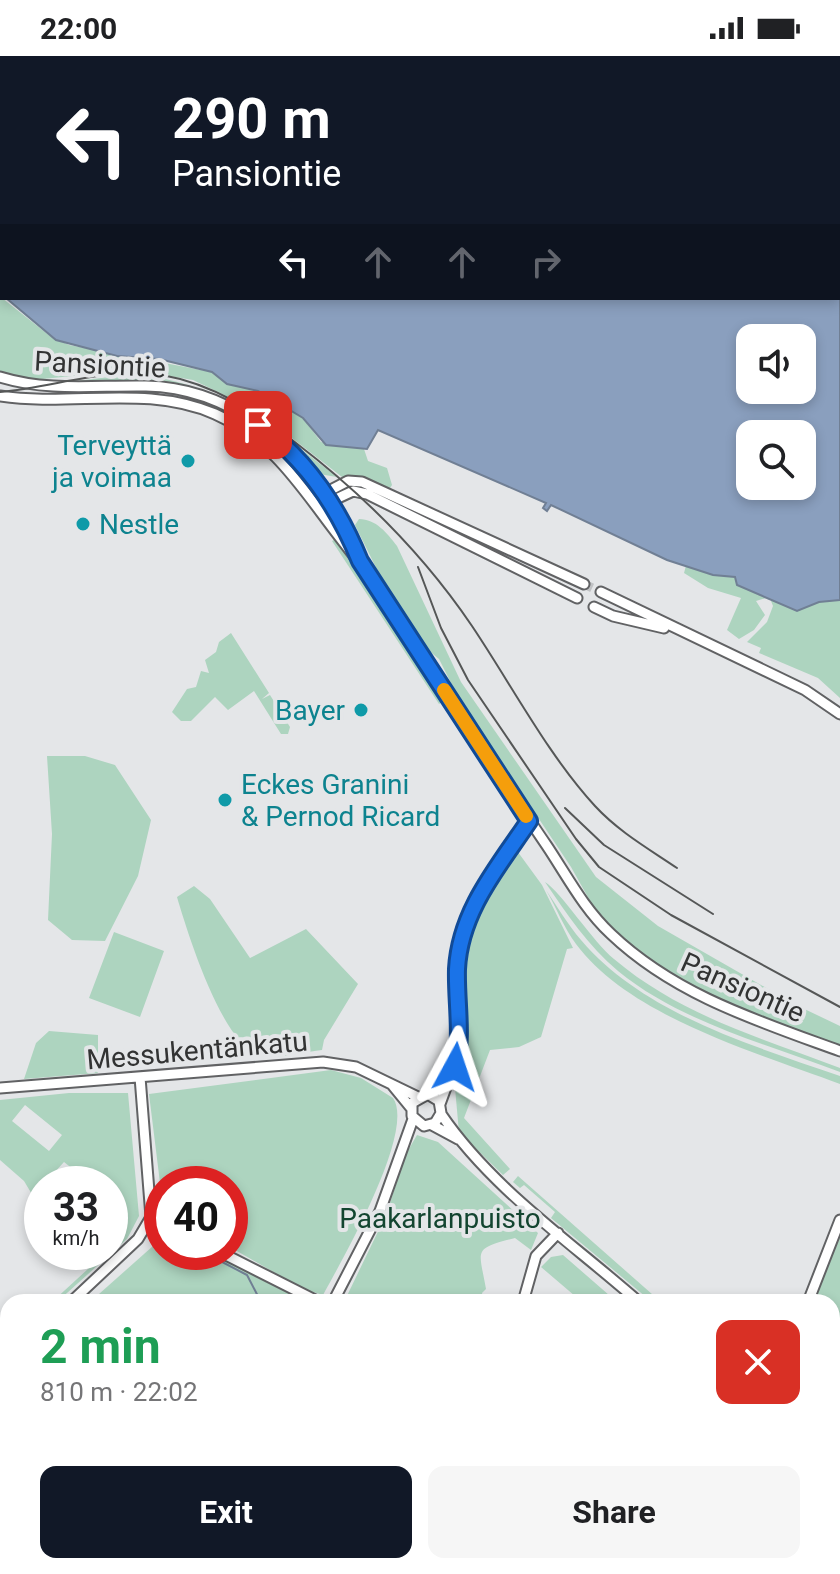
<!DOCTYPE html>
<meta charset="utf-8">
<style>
body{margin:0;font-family:Roboto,sans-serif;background:#f6f6f6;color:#202124;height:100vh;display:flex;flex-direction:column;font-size:30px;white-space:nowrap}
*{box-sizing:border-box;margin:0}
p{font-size:26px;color:#757577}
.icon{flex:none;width:44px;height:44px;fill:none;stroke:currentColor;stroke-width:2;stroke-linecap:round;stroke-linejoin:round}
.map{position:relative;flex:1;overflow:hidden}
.side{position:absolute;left:0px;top:1238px;width:840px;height:280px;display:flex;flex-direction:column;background:#fff;border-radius:24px 24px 0 0;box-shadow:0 4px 12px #0003}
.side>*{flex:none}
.hud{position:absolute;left:0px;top:0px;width:840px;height:244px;box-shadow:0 4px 12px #0003;background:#111827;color:#fff;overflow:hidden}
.tools{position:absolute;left:736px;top:268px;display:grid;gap:16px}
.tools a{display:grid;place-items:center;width:80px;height:80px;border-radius:16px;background:#fff;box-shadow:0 4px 12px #0003;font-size:40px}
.speed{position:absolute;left:24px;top:1110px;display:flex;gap:16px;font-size:40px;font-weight:700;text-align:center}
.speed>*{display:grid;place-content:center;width:104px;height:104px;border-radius:50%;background:#fff;box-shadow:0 4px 12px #0003;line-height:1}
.speed small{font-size:20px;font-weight:400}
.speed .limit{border:12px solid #d22;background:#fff;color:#111}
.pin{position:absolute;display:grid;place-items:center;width:68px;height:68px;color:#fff;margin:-34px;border-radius:16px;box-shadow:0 4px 12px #0006}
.me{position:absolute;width:88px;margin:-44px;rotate:5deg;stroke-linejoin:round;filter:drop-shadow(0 0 6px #0008)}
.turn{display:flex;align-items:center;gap:28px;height:168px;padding:0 40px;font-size:36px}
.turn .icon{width:104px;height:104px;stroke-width:2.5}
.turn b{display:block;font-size:56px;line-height:68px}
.lanes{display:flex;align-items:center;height:76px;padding:0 40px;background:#0003;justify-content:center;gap:40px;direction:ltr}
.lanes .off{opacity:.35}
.round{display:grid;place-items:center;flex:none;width:84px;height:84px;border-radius:16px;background:#f6f6f6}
.overview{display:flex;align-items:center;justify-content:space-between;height:136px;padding:0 40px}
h1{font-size:48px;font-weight:700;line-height:60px;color:#1e9e55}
.primary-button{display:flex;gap:16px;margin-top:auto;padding:16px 40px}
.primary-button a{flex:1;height:92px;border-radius:16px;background:#111827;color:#fff;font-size:32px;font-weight:700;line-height:92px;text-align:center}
.primary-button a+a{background:#f6f6f6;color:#202124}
.status{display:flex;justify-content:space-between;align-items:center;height:56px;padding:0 40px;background:#fff;direction:ltr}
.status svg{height:22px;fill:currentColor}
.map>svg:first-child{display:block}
.green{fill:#add4bf;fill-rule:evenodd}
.water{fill:#8a9fbe;stroke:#707f94;stroke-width:2;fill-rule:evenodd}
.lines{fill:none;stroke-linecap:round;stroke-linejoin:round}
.stream{stroke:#707f94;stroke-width:2}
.minor-tunnel{stroke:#c0c2c4;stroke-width:9;stroke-dasharray:9 4.5;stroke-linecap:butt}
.minor-casing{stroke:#616264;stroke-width:13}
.minor{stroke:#fff;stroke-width:9}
.rail{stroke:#555757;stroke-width:2}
.route-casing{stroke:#114b97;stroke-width:20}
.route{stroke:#1a73e8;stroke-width:14}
.slow{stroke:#f59e0b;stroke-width:14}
.culture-dot{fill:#0f9aa8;stroke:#e4e6e8;stroke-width:3}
.labels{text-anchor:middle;stroke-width:8;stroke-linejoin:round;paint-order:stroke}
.street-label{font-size:28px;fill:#323333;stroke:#e4e6e8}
.culture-label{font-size:28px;fill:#0d838f;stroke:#e4e6e8;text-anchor:end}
.park-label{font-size:28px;fill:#134530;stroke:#e4e6e8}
</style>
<div class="status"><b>22:00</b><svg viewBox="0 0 49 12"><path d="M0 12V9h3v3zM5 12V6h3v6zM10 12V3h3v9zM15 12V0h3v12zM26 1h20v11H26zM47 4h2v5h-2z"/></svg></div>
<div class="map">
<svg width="840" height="1518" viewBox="0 0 840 1518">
<rect width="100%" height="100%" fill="#e4e6e8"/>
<!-- green -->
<path class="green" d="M 177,0 L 622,0 L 176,2 Z
M 0,237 L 2,242 L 50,280 L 69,289 L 212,316 L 227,328 L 258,335 L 303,362 L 321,386 L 364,393 L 368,405 L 387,412 L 392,429 L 390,432 L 363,422 L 342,421 L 256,354 L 193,324 L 134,314 L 32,324 L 0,315 Z
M 133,318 C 221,327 270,369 337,421 L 319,418 L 264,367 L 204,336 L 156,325 L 61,327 Z
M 359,463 C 376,463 387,477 397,490 L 461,626 L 596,821 L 658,870 L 796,949 L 840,970 L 840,990 L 711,942 L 645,902 L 610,871 L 594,852 L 571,811 L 459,643 L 439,603 L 428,594 L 386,532 L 355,469 Z
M 334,484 L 342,493 L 442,646 L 439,648 L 332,485 Z
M 687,506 L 716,506 L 766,542 L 756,545 L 765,559 L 754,574 L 739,583 L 727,574 L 741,542 L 708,532 L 684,517 Z
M 840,535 L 840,642 L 818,622 L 759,597 L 761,592 L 747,586 L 767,566 L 773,550 L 771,545 Z
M 231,577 L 269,637 L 262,643 L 270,639 L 290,671 L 288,678 L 281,678 L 254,635 L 228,654 L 215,641 L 191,665 L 181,665 L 172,656 L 187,633 L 196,631 L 201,615 L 209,617 L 205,604 L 216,596 L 219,586 Z
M 47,700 L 85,700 L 115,709 L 151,764 L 138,820 L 105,885 L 72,884 L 48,864 L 52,778 Z
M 515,792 L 542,829 L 573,892 L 567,893 L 541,981 L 519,991 L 490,994 L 464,1062 L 510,1113 L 503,1119 L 459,1076 L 455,1032 L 464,1010 L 461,929 L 466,876 L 478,847 Z
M 545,826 C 561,836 593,886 614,903 C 680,959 761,982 840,1012 L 840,1016 C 767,988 680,966 618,915 C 588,890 567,858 545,826 Z
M 194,830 L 210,843 L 250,902 L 306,873 L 358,928 L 324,984 L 322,994 C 304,996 278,1003 261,1000 C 223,992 187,875 177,841 Z
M 546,834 C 557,850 568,869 581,884 C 644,958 751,989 840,1020 L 840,1028 C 758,997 630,961 576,888 C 564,872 556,851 546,834 Z
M 114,876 L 164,895 L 140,961 L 89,942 Z
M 49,975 L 98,979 L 98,1017 L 24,1023 L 36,987 Z
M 331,1014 L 361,1022 L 393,1042 C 416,1075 342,1204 323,1239 L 303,1233 L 230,1191 L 230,1128 L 162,1128 L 162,1143 L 149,1038 Z
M 69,1037 L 128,1037 L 139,1160 L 127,1183 L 57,1246 L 52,1246 L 113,1190 L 110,1186 L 110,1128 L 79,1128 L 84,1122 L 64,1106 L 33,1140 L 24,1125 L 0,1104 L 0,1044 ZM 25,1049 L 62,1079 L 49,1095 L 12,1065 Z
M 417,1079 L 438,1086 L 538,1177 L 531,1194 L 515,1182 C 472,1193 479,1193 486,1233 L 482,1237 L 484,1246 L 344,1246 L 386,1159 L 406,1098 Z
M 518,1120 L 661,1246 L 652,1246 L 551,1162 L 555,1156 L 524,1129 L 520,1132 L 513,1126 Z
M 840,1181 L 840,1518 L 791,1518 L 790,1510 L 832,1510 L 832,1246 L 814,1246 Z
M 162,1182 L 162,1196 L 209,1196 L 308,1246 L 90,1246 Z
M 563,1199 L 617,1246 L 582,1246 L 541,1211 L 551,1201 Z
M 238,1510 L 548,1510 L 545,1518 L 235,1518 Z"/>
<!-- water -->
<path class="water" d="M 840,80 L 840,544 L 819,546 L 797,555 L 737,529 L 735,521 L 713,519 L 667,504 L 551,449 L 547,455 L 543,452 L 546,447 L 378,374 L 367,393 L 326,389 L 303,362 L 258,335 L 227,328 L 212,316 L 159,303 L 117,300 L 56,284 L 6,242 L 838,242 ZM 750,282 L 802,282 L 802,334 L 750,334 ZM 750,378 L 802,378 L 802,430 L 750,430 Z"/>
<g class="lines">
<!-- stream -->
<path class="stream" d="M 203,1196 L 247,1219 L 261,1246
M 201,1518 L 204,1510"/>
<!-- minor-tunnel -->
<path class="minor-tunnel" d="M 584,528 L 601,536"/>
<defs>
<path id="minor" d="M 0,321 C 49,336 96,329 146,330 C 242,332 321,408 356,494
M 0,340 C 72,351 146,328 215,358 C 273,384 301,431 338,479 C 415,577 476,687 547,790 C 567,820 584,853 611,878 C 675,939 758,965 840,995
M 321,439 L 348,425 L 362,426 L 584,528
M 325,448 L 353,435 L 367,438 L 577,542
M 601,536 L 805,634 L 840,658
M 594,551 L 613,560 L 664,572
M 393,1030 L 411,1052
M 0,1032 L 323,1006 L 356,1011 L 418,1041
M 429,1039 L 439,1045 L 441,1057 L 435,1067 L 424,1070 L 412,1060 L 412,1047 L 447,1027
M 440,1048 L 458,999 L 457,913 L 463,873 L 478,840 L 529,765
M 441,1058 C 492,1133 571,1186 639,1246
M 432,1069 L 458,1083
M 151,1161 L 162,1167
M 220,1196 L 319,1246
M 71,1246 L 138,1183 L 151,1161 L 140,1021
M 333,1246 L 380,1155 L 413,1063
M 523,1246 L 536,1200 L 558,1177
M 808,1246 L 840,1164
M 0,1309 L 8,1302
M 609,1510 L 611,1518
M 776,1510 L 778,1518
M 229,1518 L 232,1510"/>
</defs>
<!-- minor casing -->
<use href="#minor" class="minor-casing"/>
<!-- minor -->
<use href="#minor" class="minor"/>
<!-- rail -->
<path class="rail" d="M 0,336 C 55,331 107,311 162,319 C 214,328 256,356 296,387 C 364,439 424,499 472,570 C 511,628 548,699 595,750 C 619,776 649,793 677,812
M 418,511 L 441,572 L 468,624 L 576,783 L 599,811 L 671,859 L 840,951
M 565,752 L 604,789 L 713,858"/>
</g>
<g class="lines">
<defs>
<path id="route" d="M 258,369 C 307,403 338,451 360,505 L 529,765 C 498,811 460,855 457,913 C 456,946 463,979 455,1011"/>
</defs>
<!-- route casing -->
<use href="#route" class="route-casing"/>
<!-- route -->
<use href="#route" class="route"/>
<!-- slow -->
<path class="slow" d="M 444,634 L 526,760"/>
</g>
<!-- markers -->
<g class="culture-dot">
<circle cx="188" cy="405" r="8"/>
<circle cx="83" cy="468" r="8"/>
<circle cx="361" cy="654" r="8"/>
<circle cx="225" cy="744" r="8"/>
</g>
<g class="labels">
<!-- street labels -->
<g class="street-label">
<text transform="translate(100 308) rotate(3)" y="10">Pansiontie</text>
<text transform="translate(743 931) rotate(24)" y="10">Pansiontie</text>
<text transform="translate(197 994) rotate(-5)" y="10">Messukentänkatu</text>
</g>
<!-- culture labels -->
<g class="culture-label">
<text x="172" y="399">Terveyttä<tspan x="172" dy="32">ja voimaa</tspan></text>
<text x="99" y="478" text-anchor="start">Nestle</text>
<text x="345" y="664">Bayer</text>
<text x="241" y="738" text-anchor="start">Eckes Granini<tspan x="241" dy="32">&amp; Pernod Ricard</tspan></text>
</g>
<!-- park labels -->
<g class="park-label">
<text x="440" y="1172">Paakarlanpuisto</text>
</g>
</g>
</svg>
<div class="tools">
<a><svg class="icon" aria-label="sound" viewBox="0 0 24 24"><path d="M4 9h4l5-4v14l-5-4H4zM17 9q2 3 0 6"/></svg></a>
<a><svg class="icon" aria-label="search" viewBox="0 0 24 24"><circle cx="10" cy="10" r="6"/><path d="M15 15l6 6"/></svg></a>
</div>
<div class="speed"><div>33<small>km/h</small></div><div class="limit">40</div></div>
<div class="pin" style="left:258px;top:369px;background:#d93025"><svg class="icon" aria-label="arrive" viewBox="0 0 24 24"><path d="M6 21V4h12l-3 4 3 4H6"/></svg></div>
<svg class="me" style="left:455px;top:1011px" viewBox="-20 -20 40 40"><path d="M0-17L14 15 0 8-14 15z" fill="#1a73e8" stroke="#fff" stroke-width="4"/></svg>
<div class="hud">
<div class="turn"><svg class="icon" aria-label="left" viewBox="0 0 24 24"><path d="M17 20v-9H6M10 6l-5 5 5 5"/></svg><div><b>290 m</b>Pansiontie</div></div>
<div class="lanes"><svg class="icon" aria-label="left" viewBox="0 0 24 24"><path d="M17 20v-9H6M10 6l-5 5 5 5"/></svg><svg class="icon off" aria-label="ahead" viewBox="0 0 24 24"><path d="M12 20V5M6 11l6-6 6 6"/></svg><svg class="icon off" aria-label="ahead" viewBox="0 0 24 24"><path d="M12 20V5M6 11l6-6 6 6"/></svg><svg class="icon off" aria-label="right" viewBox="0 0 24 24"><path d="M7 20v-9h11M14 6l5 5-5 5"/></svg></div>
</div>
<section class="side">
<div class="overview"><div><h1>2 min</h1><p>810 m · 22:02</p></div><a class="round" style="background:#d93025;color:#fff"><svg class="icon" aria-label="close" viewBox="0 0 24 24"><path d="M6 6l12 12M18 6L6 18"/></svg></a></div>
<div class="primary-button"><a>Exit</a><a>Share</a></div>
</section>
</div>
